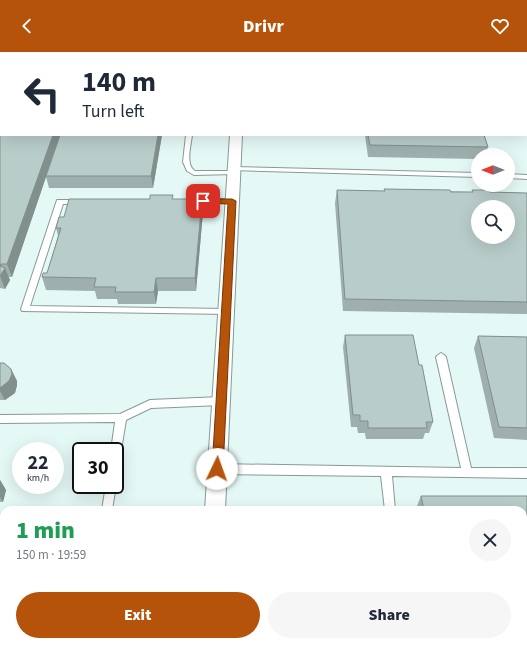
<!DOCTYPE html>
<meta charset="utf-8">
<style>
body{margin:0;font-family:"Source Sans 3",sans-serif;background:#f6f6f7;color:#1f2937;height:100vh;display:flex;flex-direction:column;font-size:15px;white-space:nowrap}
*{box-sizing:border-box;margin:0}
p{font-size:13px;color:#747a83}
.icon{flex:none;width:22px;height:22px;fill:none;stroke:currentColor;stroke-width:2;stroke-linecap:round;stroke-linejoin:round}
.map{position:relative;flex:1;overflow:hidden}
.details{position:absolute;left:0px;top:454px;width:527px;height:140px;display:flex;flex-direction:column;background:#fff;border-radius:12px 12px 0 0;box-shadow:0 4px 16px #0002}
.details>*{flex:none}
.banner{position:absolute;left:0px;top:0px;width:527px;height:84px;box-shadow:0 4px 16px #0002;background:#fff;color:#1f2937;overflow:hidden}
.needle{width:26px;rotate:270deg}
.controls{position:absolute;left:471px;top:96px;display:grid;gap:8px}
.controls a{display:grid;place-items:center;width:44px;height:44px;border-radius:50%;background:#fff;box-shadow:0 4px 16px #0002;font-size:20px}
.speed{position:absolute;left:12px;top:390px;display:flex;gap:8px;font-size:20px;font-weight:700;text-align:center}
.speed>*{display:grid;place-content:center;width:52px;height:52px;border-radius:50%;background:#fff;box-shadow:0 4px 16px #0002;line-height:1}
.speed small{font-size:10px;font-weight:400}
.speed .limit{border:2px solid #111;border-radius:6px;background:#fff;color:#111}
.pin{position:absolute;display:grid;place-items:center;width:34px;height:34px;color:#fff;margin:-17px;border-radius:8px;box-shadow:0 2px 6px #0006}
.me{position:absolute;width:44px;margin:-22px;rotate:3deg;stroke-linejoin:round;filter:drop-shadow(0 0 3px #0008)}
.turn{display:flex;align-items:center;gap:14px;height:84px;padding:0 16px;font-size:18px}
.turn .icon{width:52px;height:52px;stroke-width:2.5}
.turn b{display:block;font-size:28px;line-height:34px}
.round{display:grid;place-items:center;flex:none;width:42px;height:42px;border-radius:21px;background:#f6f6f7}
.summary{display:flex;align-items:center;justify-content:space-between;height:68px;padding:0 16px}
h1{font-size:24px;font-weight:800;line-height:30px;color:#1e9e55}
.primary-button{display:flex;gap:8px;margin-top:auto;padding:8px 16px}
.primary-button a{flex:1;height:46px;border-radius:24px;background:#b45309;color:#fff;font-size:16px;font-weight:800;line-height:46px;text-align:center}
.primary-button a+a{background:#f6f6f7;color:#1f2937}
header{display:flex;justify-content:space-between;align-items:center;height:52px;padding:0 16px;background:#b45309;color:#fff;font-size:18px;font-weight:800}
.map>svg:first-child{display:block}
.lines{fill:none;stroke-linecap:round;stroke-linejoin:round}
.lane-casing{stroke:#879a97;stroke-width:2}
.street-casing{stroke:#879a97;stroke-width:2}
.lane{fill:#fff;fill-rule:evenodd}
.street{fill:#fff;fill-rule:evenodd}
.wall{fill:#9eafad}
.shaded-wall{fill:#818f8d}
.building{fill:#b8ccc9;stroke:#818f8d;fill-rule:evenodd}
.route{fill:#b45309;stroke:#753606}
</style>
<header><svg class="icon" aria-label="back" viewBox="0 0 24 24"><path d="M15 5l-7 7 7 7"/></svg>Drivr<svg class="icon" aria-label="heart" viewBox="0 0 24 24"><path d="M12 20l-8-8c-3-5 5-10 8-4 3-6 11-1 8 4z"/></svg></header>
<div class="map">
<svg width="527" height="594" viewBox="0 0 527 594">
<rect width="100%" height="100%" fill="#e4f8f5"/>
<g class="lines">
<defs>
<path id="lane" d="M 231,0 L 237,0 L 237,1 L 231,1 Z
M 398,0 L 404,0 L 404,1 L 398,1 Z
M 526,15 L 527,15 L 527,19 L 526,19 Z
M 526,29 L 527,29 L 527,34 L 526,34 Z
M 0,62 L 1,62 L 1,66 L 0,66 Z
M 186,83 L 192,83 C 191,93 185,113 195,119 L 233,119 L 235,120 L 235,122 L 194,123 L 187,119 L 183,110 Z
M 234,115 L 478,121 L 478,125 L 232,118 L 231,117 Z
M 508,122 L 527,123 L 527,127 L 508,126 Z
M 187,147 L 232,147 L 236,149 L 232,151 L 190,151 L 186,149 Z
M 57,148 L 79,148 L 83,150 L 79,152 L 63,152 L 30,254 L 226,257 L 230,260 L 229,262 L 22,259 L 21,257 Z
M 441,301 L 444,303 L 446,305 L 471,416 L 527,416 L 527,426 L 392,424 L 395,458 L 385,458 L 381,424 L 217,422 L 213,420 L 212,417 L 213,414 L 217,412 L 461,416 L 436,305 L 438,303 Z
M 221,345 L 224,346 L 226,349 L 224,352 L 221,353 L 151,356 L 126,368 L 120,404 L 119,407 L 115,408 L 115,399 L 111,399 L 115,370 L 0,371 L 0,363 L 120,362 L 150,348 Z
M 115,430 L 116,433 L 112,458 L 102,458 L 106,433 L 115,433 Z
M 80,590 L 92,590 L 92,594 L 80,594 Z
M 401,590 L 413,590 L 413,594 L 401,594 Z"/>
<path id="street" d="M 0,36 L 1,36 L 1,42 L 0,42 Z
M 230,83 L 242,83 L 225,458 L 205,458 Z
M 196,590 L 220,590 L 220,594 L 196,594 Z"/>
</defs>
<!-- lane casing -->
<use href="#lane" class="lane-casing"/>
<!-- street casing -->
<use href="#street" class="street-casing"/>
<!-- lane -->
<use href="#lane" class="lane"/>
<!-- street -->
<use href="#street" class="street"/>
</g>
<!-- wall -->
<path class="wall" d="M 0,0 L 33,0 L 32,1 L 1,1 L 1,24 L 0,24 Z
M 417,0 L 446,0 L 446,1 L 417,1 Z
M 515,0 L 527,0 L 527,5 L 526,5 L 526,1 L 515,1 Z
M 527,37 L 527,50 L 526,48 L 526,40 Z
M 0,71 L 1,83 L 162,83 L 153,136 L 49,136 L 46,125 L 12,225 L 8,225 L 10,228 L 5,237 L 0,236 Z
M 365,83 L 484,83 L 488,95 L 485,103 L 478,103 L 478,107 L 368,105 Z
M 384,137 L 472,140 L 472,138 L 489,140 L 527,141 L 527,262 L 343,259 L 335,151 L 337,138 L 384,139 Z
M 174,147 L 203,160 L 196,239 L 158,239 L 156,252 L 118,252 L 117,247 L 97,247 L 95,239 L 46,238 L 42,225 L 47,221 L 58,184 L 56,176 L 64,165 Z
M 345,283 L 419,313 L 433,370 L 429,381 L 425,381 L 423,387 L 366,387 L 365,381 L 358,381 L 357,375 L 351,375 L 343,295 Z
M 478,284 L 527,285 L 527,388 L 494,386 L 474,296 Z
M 0,311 L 11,317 L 17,329 L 17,333 L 15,341 L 5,348 L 0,348 Z
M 0,428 L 6,438 L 3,450 L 0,450 Z
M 421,444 L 527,444 L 527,594 L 424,594 L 423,590 L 523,590 L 523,458 L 418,458 L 417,454 Z
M 0,469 L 4,474 L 4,539 L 0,539 Z"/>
<!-- shaded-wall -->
<path class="shaded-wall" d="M 24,0 L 33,0 L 32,1 L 24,1 Z
M 53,83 L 60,83 L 46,124 L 46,125 L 12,225 L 7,212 Z
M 158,83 L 162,83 L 153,136 L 151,124 Z
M 202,147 L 203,160 L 196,239 L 195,226 Z
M 1,212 L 3,219 L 5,216 L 10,228 L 5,237 L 0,224 L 0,214 Z
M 156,226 L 158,239 L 156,252 L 154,240 Z
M 11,317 L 17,329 L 17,333 L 15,341 L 5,348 L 0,339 L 0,336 Z
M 0,428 L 6,438 L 3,450 L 0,445 Z
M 1,469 L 4,474 L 4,494 L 0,510 L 0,474 Z"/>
<!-- building -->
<path class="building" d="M 0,0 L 24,0 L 24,1 L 1,1 L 1,13 L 0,13 Z
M 84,0 L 215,0 L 215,1 L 83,1 Z
M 316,0 L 384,0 L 384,1 L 317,1 Z
M 0,71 L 1,71 L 1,83 L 53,83 L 7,212 L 1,212 L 0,214 L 5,216 L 0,224 Z
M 60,83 L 158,83 L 151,124 L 46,124 Z
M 368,83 L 484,83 L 488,95 L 370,93 Z
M 384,137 L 450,138 L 451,140 L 473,140 L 472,138 L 489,138 L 489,140 L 527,141 L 527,250 L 345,247 L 337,138 L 385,139 ZM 478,155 L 508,155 L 508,185 L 478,185 Z
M 150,143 L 173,143 L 172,147 L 202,147 L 195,226 L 156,226 L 154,240 L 115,240 L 116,235 L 94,235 L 96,226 L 42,225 L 43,221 L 47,221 L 61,176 L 56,176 L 59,165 L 64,165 L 69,147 L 150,147 Z
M 345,283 L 413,283 L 419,313 L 422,313 L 433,370 L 426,370 L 427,376 L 368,376 L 368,369 L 360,369 L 360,363 L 353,363 Z
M 478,284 L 527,285 L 527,376 L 499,375 Z
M 0,311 L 4,311 L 11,317 L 12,322 L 9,329 L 0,336 Z
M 421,444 L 527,444 L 527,594 L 430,594 L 429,590 L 523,590 L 523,458 L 424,458 Z
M 4,487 L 4,530 L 0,530 L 0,502 Z"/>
<!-- route -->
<path class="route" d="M 203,147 L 232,147 L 236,149 L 223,417 L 221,421 L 217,422 L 214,421 L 212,417 L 228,152 L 201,151 L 201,148 Z"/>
</svg>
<div class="controls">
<a><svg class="needle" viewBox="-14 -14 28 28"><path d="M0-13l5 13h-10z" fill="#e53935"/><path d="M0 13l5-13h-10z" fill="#747a83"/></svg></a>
<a><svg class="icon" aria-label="search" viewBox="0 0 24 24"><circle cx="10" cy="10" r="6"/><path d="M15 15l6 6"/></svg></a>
</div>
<div class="speed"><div>22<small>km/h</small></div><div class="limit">30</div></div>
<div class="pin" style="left:203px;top:149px;background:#d93025"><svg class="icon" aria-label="arrive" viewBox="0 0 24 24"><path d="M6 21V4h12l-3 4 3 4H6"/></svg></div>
<svg class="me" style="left:217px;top:417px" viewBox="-20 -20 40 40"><circle r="19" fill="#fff"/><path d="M0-13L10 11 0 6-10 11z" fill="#b45309"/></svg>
<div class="banner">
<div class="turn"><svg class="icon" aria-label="left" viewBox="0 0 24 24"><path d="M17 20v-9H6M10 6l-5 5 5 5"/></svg><div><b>140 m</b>Turn left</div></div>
</div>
<section class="details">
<div class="summary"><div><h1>1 min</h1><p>150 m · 19:59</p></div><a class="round"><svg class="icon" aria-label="close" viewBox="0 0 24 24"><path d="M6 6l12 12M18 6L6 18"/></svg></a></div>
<div class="primary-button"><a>Exit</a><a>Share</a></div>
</section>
</div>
